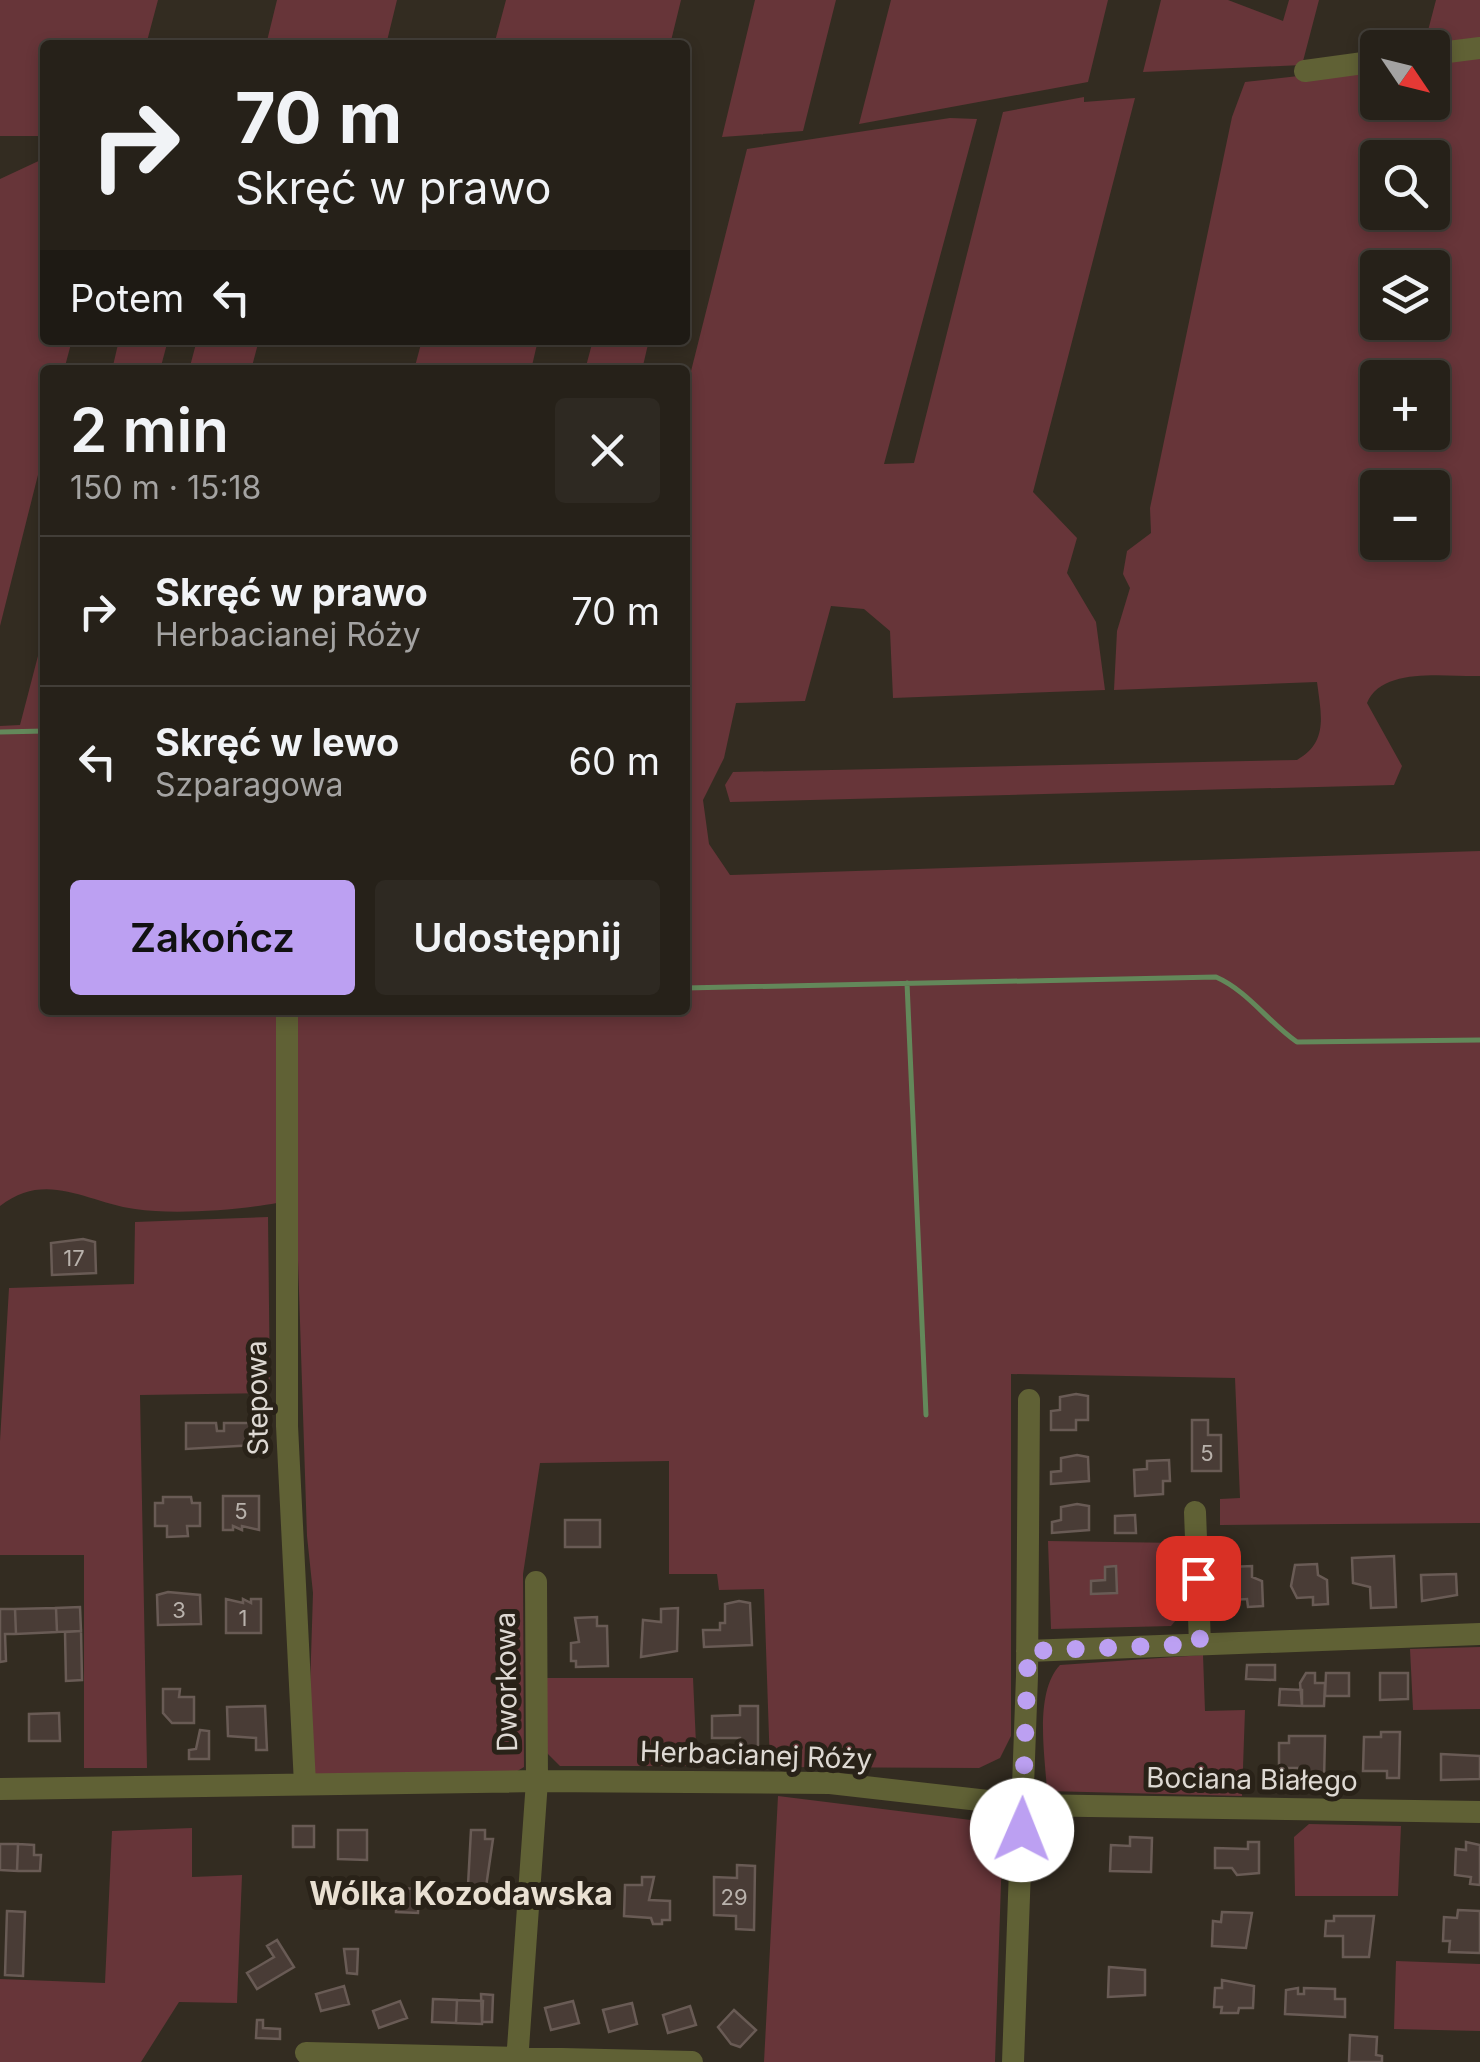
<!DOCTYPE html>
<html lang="pl">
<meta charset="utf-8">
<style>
body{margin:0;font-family:Inter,sans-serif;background:#2e2922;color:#f1f3f6;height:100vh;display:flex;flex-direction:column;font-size:38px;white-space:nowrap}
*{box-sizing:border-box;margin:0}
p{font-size:32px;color:#a4a3a2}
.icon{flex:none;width:55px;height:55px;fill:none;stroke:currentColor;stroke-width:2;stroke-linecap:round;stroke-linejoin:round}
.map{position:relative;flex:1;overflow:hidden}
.sheet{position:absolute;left:40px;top:365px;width:650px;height:650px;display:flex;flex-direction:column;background:#262119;border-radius:10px;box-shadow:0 5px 15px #0003,0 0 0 2px #423e38}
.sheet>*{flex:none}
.guide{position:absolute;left:40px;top:40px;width:650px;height:305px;border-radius:10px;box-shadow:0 5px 15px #0003,0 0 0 2px #423e38;background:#262119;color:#f1f3f6;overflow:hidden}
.needle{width:65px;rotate:125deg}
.fabs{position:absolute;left:1360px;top:30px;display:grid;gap:20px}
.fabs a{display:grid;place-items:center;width:90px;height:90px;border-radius:10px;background:#262119;box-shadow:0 5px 15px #0003,0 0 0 2px #423e38;font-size:50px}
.pin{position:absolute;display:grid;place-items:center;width:85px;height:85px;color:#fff;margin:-42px;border-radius:20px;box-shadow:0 5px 15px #0006}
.me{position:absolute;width:110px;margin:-55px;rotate:1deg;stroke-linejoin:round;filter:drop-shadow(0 0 8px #0008)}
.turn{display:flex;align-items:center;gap:35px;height:210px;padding:0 30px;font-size:45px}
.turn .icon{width:130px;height:130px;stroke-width:2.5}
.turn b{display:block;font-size:70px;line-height:85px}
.then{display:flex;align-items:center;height:95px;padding:0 30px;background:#0003;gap:20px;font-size:38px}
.round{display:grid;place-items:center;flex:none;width:105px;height:105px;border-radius:10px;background:#2e2922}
.overview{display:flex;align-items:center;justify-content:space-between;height:170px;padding:0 30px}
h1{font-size:60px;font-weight:600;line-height:75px}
.button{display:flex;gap:20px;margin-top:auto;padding:20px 30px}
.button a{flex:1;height:115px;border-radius:10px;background:#bca0f2;color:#111;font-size:40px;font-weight:600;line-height:115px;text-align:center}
.button a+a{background:#2e2922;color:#f1f3f6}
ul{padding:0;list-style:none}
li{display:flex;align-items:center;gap:30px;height:150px;padding:0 30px;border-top:2px solid #423e38}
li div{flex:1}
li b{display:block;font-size:38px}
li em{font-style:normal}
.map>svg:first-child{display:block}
.green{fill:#673539;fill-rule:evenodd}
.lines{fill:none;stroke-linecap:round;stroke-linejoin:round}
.stream{stroke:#63885a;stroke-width:5}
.building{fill:#493c36;stroke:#695b55;stroke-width:2.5}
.minor{stroke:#606135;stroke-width:22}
.route{stroke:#bca0f2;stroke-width:18;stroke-dasharray:0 32.4}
.labels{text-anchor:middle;stroke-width:10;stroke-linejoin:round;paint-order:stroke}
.number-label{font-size:22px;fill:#b9b2ac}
.street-label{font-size:28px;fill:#ded9d3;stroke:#292218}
.quarter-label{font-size:32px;font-weight:bold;fill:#e9e0d2;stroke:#292218}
</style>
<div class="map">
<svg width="1480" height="2062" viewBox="0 0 1480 2062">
<rect width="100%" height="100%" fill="#332c21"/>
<!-- green -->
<path class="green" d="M 0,0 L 158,0 L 146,45 L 45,45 L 45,136 L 0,136 Z
M 277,0 L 397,0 L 386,45 L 266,45 Z
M 506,0 L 681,0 L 670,45 L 494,45 Z
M 755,0 L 836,0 L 803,131 L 722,137 Z
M 891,0 L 1108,0 L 1088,82 L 859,124 Z
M 1161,0 L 1228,0 L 1283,21 L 1289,0 L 1319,0 L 1302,65 L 1143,72 Z
M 1436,0 L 1480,0 L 1480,38 L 1424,46 Z
M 1480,51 L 1480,676 C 1447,677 1382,666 1367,703 L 1402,766 L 1394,785 L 730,802 L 725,785 L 733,772 L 1297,760 C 1329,742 1321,714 1317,682 L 1114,690 L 1117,631 L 1130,588 L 1123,574 L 1127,551 L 1151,533 L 1150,508 L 1232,117 L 1245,82 L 1377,67 L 1378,102 L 1432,102 L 1433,60 ZM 1378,158 L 1432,158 L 1432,212 L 1378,212 ZM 1378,268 L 1432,268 L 1432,322 L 1378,322 ZM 1378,378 L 1432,378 L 1432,432 L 1378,432 ZM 1378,488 L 1432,488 L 1432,542 L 1378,542 Z
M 1084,97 L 1084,102 L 1135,98 L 1033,492 L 1077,538 L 1067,573 L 1096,622 L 1105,690 L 893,698 L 890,631 L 864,609 L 831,606 L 805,701 L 736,703 L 724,758 L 703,800 L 709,844 L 730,875 L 1480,851 L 1480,1523 L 1220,1525 L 1220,1499 L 1240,1498 L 1235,1378 L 1011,1374 L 1011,1736 L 1000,1758 L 979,1768 L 770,1767 L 764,1589 L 719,1590 L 717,1574 L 669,1574 L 669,1461 L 540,1463 L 523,1574 L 524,1767 L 514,1773 L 316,1776 L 308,1752 L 313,1593 L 307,1536 L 295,1169 L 295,1010 L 685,1010 L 685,395 L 747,149 L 950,118 L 977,119 L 884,464 L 914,463 L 1003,112 Z
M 45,158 L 45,340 L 72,340 L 64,370 L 45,370 L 45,447 L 0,626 L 0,179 Z
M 119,340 L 168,340 L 160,370 L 112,370 Z
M 197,340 L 259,340 L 251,370 L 189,370 Z
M 422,340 L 538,340 L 531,370 L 414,370 Z
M 593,340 L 649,340 L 642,370 L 585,370 Z
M 45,629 L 45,1010 L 283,1010 L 277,1203 C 237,1210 175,1215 135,1209 C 86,1202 46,1170 0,1206 L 0,726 L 20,725 Z
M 268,1217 L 270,1393 L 140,1395 L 147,1768 L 84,1768 L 84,1555 L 0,1555 L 0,1441 L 9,1288 L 134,1284 L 135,1222 Z
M 1048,1541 L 1181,1543 L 1182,1613 L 1171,1626 L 1051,1629 Z
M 1480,1647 L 1480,1709 L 1413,1710 L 1410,1649 Z
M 1203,1655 L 1205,1711 L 1245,1710 L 1242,1796 L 1047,1791 C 1045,1755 1034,1693 1060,1665 Z
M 545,1678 L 693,1678 L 697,1766 L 560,1766 L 547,1753 Z
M 778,1796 L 1003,1824 L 995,2062 L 764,2062 Z
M 1309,1824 L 1401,1826 L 1398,1896 L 1295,1896 L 1294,1837 Z
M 192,1828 L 192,1877 L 242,1875 L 237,2003 L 179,2002 L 141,2062 L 0,2062 L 0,1979 L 105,1983 L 112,1831 Z
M 1396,1961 L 1480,1964 L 1480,2031 L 1394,2029 Z"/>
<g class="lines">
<!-- stream -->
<path class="stream" d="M 0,732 L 45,731
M 907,983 L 926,1415
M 685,988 L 1216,977 C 1248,991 1269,1023 1297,1042 L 1480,1040"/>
</g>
<!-- building -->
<path class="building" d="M 83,1239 L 95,1242 L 96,1273 L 52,1275 L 51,1243 Z
M 1076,1394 L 1088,1396 L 1088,1420 L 1076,1420 L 1076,1430 L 1051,1430 L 1051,1411 L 1060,1410 L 1060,1397 Z
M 1192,1420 L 1208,1420 L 1208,1435 L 1221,1435 L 1221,1471 L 1192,1471 Z
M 186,1423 L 216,1423 L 217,1431 L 224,1431 L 224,1423 L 255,1423 L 255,1445 L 186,1449 Z
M 1077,1455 L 1088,1457 L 1089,1481 L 1051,1484 L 1051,1472 L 1061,1471 L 1061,1458 Z
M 1169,1460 L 1170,1481 L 1163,1481 L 1163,1494 L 1135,1496 L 1134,1470 L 1147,1469 L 1147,1461 Z
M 223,1496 L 259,1496 L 259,1530 L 242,1526 L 242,1530 L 233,1526 L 233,1530 L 223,1530 Z
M 163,1497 L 191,1497 L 192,1503 L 200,1503 L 200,1526 L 187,1526 L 188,1536 L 167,1537 L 167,1526 L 155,1526 L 155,1503 L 163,1503 Z
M 1077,1504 L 1089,1506 L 1089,1530 L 1052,1533 L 1052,1522 L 1061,1520 L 1061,1507 Z
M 1135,1515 L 1136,1533 L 1115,1533 L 1115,1516 Z
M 565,1520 L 600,1520 L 600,1547 L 565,1547 Z
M 1394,1556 L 1396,1607 L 1371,1608 L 1370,1587 L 1353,1583 L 1352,1558 Z
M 1317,1564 L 1318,1575 L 1327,1580 L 1328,1604 L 1313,1605 L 1313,1597 L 1297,1598 L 1291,1586 L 1295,1565 Z
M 1116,1566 L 1117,1593 L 1091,1594 L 1091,1581 L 1105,1580 L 1105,1567 Z
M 1252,1566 L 1252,1577 L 1262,1581 L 1263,1606 L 1248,1607 L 1247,1599 L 1231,1600 L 1226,1588 L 1230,1567 Z
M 1456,1574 L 1457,1595 L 1422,1601 L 1421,1575 Z
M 168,1592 L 200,1595 L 201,1624 L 158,1625 L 157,1595 Z
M 226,1599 L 243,1603 L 243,1599 L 251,1603 L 251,1599 L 261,1599 L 261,1633 L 226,1633 Z
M 739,1601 L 750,1603 L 752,1645 L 704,1647 L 703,1630 L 720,1630 L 720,1623 L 725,1623 L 725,1604 Z
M 80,1607 L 81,1631 L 57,1632 L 56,1608 Z
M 56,1608 L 57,1632 L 16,1634 L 15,1609 Z
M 678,1608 L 677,1651 L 641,1657 L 643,1620 L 661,1622 L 661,1609 Z
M 0,1609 L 15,1609 L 16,1634 L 5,1634 L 6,1661 L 0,1662 Z
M 597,1617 L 597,1626 L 607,1626 L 608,1666 L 576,1667 L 576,1661 L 571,1661 L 571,1643 L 579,1642 L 575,1618 Z
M 81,1631 L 82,1680 L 66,1681 L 65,1632 Z
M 1247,1665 L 1275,1665 L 1275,1680 L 1246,1679 Z
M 1306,1673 L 1315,1673 L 1315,1683 L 1325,1683 L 1324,1706 L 1302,1706 L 1300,1683 Z
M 1326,1673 L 1349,1673 L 1349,1696 L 1325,1696 Z
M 1380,1673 L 1408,1673 L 1408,1699 L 1380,1700 Z
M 163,1689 L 180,1689 L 179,1697 L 194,1697 L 194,1723 L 172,1723 L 163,1713 Z
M 1280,1689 L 1302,1690 L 1302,1706 L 1279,1705 Z
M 265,1706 L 267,1750 L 256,1750 L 256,1738 L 228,1736 L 227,1707 Z
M 740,1706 L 758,1706 L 758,1751 L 740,1751 L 740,1738 L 712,1738 L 712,1716 L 740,1715 Z
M 59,1713 L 60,1741 L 29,1741 L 29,1714 Z
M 200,1730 L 209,1731 L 209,1759 L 189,1759 L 189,1750 L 196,1749 Z
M 1381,1732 L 1400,1732 L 1399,1778 L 1387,1778 L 1387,1771 L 1363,1771 L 1364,1737 L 1381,1737 Z
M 1289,1736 L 1325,1736 L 1324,1781 L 1305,1780 L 1306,1768 L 1279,1768 L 1279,1743 L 1289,1743 Z
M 1441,1754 L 1480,1756 L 1480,1779 L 1441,1780 Z
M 293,1826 L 314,1826 L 314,1847 L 293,1847 Z
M 338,1830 L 367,1830 L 367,1860 L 338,1859 Z
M 471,1830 L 485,1830 L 485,1839 L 493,1839 L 486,1887 L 491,1887 L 490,1905 L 467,1904 Z
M 1130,1837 L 1152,1838 L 1151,1872 L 1110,1871 L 1111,1845 L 1130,1846 Z
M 1248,1842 L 1259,1842 L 1259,1873 L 1237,1875 L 1232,1868 L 1215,1868 L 1215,1848 L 1248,1849 Z
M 1466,1842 L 1480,1845 L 1480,1885 L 1470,1884 L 1471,1877 L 1455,1875 L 1456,1849 L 1466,1850 Z
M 0,1844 L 18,1844 L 17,1871 L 0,1870 Z
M 18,1844 L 34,1845 L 34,1855 L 41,1855 L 40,1871 L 17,1871 Z
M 737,1865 L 755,1866 L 754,1930 L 736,1929 L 736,1916 L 714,1915 L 714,1877 L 737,1878 Z
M 642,1877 L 654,1877 L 649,1900 L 670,1901 L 670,1920 L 662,1920 L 662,1924 L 653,1924 L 651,1918 L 624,1916 L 625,1885 L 642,1885 Z
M 397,1888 L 419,1889 L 418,1913 L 396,1912 Z
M 1458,1910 L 1480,1911 L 1480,1953 L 1449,1952 L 1450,1941 L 1443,1941 L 1444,1917 L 1457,1918 Z
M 7,1911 L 25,1912 L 23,1976 L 5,1975 Z
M 1222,1912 L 1252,1913 L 1246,1948 L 1212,1946 L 1213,1921 L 1221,1922 Z
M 1334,1916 L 1374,1916 L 1369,1957 L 1343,1957 L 1343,1936 L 1325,1936 L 1326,1921 L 1334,1921 Z
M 277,1940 L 294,1967 L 257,1989 L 247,1973 L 274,1957 L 267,1946 Z
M 344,1949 L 358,1949 L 357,1974 L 347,1973 Z
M 1109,1967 L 1145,1970 L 1145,1995 L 1108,1997 Z
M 1222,1980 L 1254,1986 L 1253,2008 L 1239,2008 L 1238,2013 L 1221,2013 L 1222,2007 L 1214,2007 L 1215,1988 L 1222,1988 Z
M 344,1986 L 349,2004 L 321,2011 L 316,1994 Z
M 1298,1988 L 1298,1994 L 1304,1994 L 1304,1988 L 1335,1989 L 1335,1999 L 1345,1999 L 1345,2017 L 1285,2014 L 1286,1990 Z
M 481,1994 L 493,1995 L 492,2022 L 482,2022 Z
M 433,1999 L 457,2000 L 456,2023 L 432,2022 Z
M 457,2000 L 483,2001 L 482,2024 L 456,2023 Z
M 400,2001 L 407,2018 L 379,2028 L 373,2011 Z
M 573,2001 L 579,2023 L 551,2030 L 545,2008 Z
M 632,2003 L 637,2024 L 609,2032 L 603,2010 Z
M 690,2006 L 696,2025 L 668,2033 L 663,2015 Z
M 734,2010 L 756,2030 L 740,2047 L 731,2044 L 718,2027 Z
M 257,2020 L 263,2020 L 263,2028 L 280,2029 L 280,2039 L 256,2038 Z
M 1350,2035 L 1377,2037 L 1376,2055 L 1382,2056 L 1382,2062 L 1349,2062 Z"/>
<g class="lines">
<!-- minor -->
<path class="minor" d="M 1432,54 L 1480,48
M 1305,71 L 1378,61
M 287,1010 L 287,1426 L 305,1784
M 1195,1512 L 1200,1644
M 1027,1651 L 1480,1634
M 0,1789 L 537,1781 L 830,1783 L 1023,1805 L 1480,1812
M 306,2053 L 692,2062
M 517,2062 L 537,1781 L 536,1582
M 1013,2062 L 1027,1676 L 1029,1400"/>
</g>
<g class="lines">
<!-- route -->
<path class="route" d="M 1022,1830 L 1028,1651 L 1200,1644 L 1198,1578"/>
</g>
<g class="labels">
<!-- number labels -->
<g class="number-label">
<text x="74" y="1266">17</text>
<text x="1207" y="1461">5</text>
<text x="241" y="1519">5</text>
<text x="179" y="1618">3</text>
<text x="243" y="1626">1</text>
<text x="734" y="1905">29</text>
</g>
<!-- street labels -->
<g class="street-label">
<text transform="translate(257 1398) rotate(-91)" y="10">Stepowa</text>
<text transform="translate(506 1682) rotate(-91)" y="10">Dworkowa</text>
<text transform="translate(756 1755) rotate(2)" y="10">Herbacianej Róży</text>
<text transform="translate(1252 1779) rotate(1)" y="10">Bociana Białego</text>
</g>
<!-- quarter labels -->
<g class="quarter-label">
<text x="461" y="1905">Wólka Kozodawska</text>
</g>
</g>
</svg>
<div class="fabs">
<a><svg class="needle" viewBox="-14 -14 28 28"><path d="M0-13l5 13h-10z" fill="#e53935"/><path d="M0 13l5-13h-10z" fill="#a4a3a2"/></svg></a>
<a><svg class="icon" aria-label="search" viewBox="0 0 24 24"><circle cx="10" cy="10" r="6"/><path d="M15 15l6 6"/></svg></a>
<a><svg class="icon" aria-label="layers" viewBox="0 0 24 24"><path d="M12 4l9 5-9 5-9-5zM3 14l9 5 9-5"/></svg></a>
<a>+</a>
<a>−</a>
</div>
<div class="pin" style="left:1198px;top:1578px;background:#d93025"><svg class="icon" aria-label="arrive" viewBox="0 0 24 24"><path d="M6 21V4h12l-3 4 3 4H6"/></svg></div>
<svg class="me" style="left:1022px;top:1830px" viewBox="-20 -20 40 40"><circle r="19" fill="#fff"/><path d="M0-13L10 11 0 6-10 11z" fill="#bca0f2"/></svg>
<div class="guide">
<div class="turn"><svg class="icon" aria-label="right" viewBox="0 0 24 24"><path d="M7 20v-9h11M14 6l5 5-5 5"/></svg><div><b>70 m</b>Skręć w prawo</div></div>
<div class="then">Potem<svg class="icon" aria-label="left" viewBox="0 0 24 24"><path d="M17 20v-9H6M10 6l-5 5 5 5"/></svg></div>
</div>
<section class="sheet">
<div class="overview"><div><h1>2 min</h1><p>150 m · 15:18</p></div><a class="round"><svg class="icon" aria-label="close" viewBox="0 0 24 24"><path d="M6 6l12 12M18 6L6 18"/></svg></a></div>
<ul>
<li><svg class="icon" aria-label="right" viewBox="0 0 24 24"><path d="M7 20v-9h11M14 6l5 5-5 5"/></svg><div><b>Skręć w prawo</b><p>Herbacianej Róży</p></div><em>70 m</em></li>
<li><svg class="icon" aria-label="left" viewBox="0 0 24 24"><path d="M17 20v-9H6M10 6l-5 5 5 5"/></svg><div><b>Skręć w lewo</b><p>Szparagowa</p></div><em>60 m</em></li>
</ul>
<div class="button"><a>Zakończ</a><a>Udostępnij</a></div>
</section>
</div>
